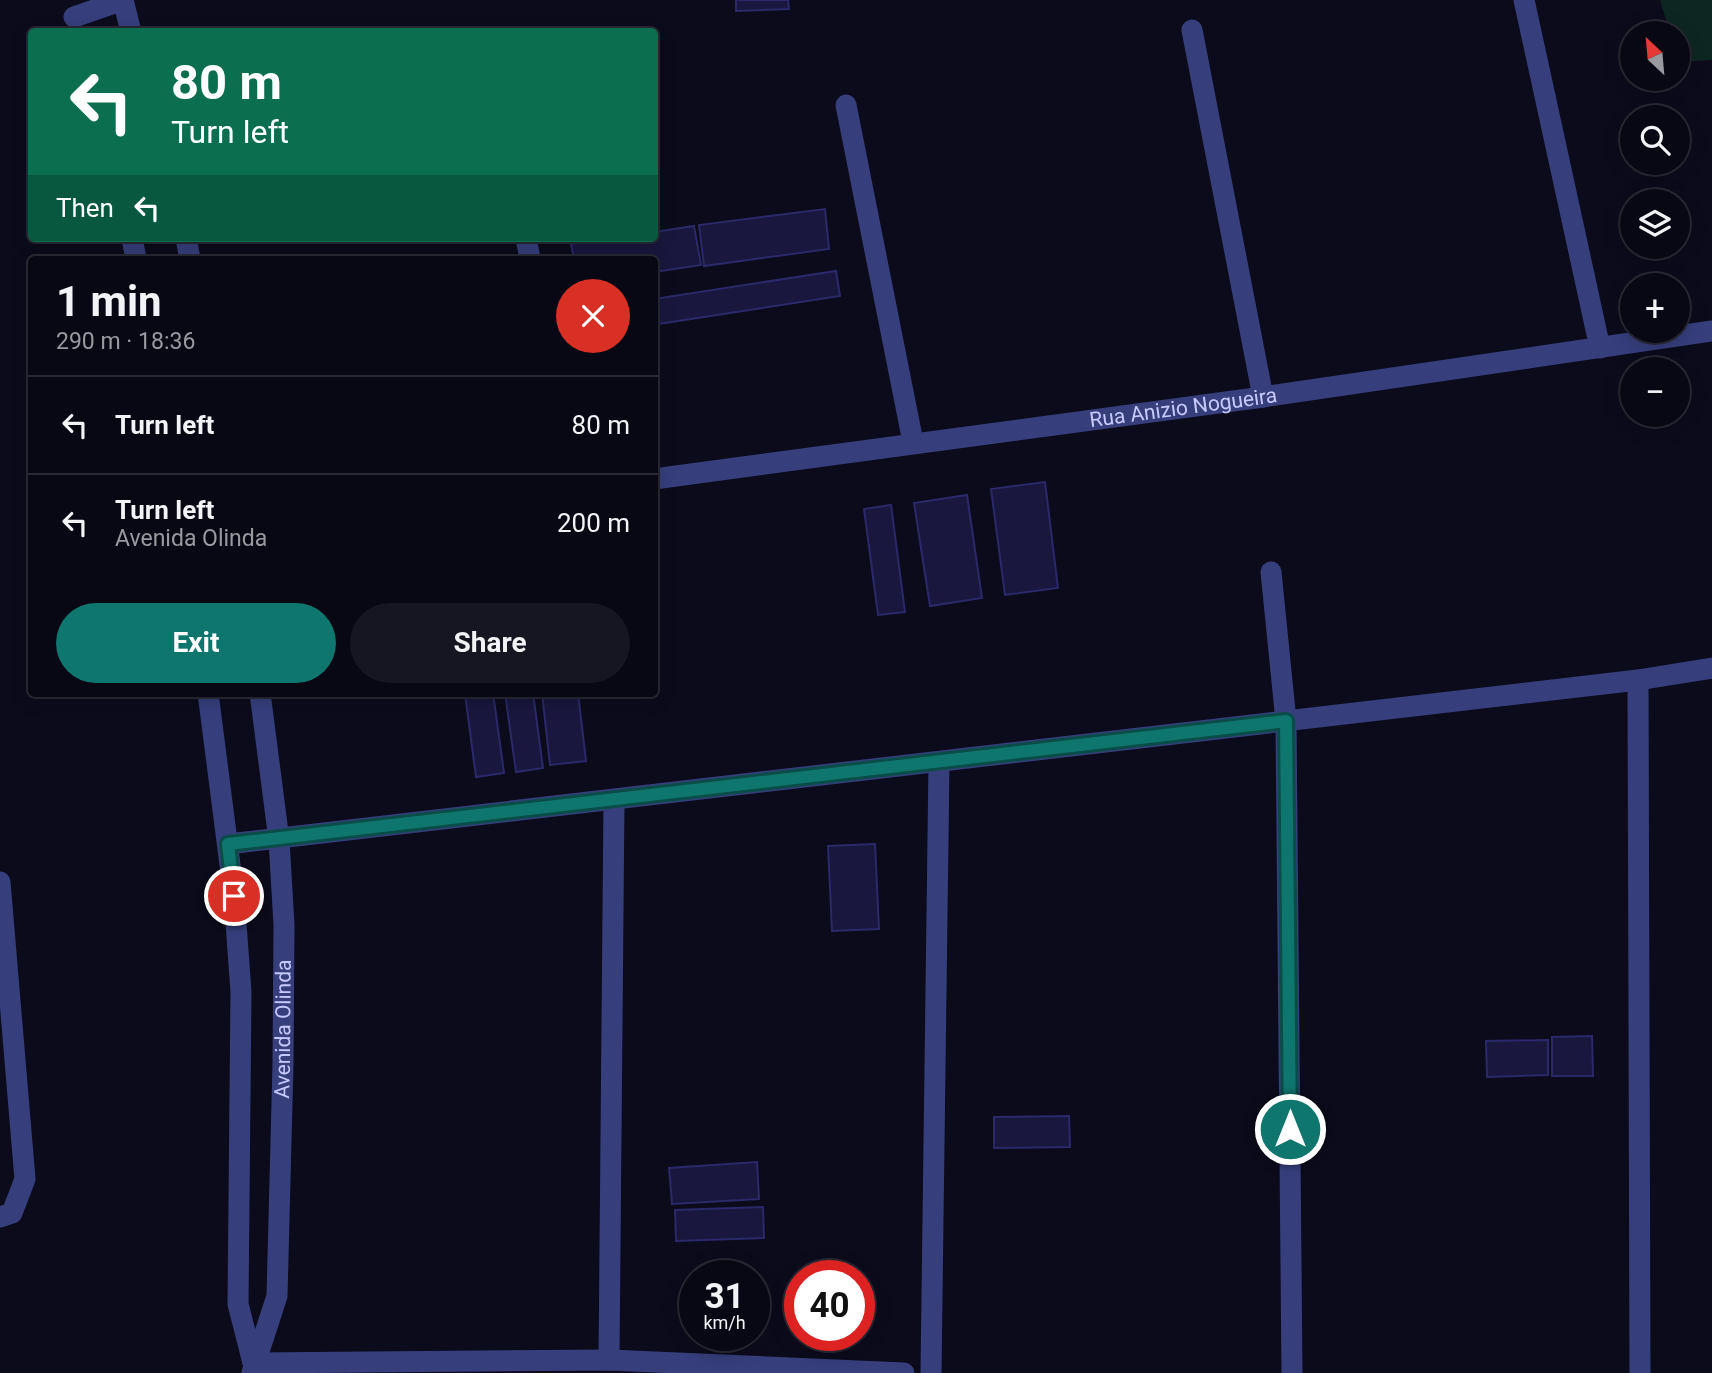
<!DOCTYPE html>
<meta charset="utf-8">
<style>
body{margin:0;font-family:Roboto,sans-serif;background:#161622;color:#f1f3f6;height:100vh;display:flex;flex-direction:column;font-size:26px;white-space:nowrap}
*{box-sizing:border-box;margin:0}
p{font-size:23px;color:#989aa0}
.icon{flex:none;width:38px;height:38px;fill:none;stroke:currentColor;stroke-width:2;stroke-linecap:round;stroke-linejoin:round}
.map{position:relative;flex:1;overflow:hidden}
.sheet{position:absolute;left:28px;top:256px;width:630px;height:441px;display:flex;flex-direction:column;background:#080815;border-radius:7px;box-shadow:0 4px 18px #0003,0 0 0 2px #292934}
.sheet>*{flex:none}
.banner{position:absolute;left:28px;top:28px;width:630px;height:214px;border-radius:7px;box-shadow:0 4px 18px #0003,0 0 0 2px #292934;background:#0b6e4f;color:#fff;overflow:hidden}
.needle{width:46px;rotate:334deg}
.fabs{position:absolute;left:1620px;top:21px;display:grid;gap:14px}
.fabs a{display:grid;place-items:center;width:70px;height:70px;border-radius:50%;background:#080815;box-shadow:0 4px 18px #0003,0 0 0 2px #292934;font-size:35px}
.speed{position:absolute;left:679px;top:1260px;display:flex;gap:14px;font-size:35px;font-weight:700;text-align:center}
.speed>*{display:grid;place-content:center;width:91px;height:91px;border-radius:50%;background:#080815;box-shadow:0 4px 18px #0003,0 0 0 2px #292934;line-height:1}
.speed small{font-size:18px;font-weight:400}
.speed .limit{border:10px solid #d22;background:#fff;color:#111}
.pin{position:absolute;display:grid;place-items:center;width:60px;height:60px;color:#fff;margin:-30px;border:4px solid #fff;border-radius:50%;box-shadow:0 2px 7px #0007}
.me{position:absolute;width:77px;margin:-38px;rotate:0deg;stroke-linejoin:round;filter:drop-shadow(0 0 5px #0008)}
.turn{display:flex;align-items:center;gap:24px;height:147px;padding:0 28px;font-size:32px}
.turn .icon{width:91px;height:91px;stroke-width:2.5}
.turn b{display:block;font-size:49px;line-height:60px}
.then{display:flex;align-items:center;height:66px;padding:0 28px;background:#0003;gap:14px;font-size:26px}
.round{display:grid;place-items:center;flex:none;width:74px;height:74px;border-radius:37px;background:#161622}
.summary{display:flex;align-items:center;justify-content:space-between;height:119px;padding:0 28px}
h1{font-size:42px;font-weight:700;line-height:52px}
.primary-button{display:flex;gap:14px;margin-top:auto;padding:14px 28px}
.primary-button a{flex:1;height:80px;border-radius:42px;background:#0f766e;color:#fff;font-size:28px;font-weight:700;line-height:80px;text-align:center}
.primary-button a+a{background:#161622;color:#f1f3f6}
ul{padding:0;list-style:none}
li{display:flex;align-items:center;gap:21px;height:98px;padding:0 28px;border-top:2px solid #292934}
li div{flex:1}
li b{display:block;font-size:26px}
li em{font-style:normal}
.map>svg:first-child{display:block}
.green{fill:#0e2621}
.building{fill:#19173d;stroke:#2b2969;stroke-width:2}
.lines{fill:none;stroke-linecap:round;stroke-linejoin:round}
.minor{stroke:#363f7c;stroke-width:21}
.route-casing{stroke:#0a4d48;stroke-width:18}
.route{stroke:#0f766e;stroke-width:12}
.labels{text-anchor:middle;stroke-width:5;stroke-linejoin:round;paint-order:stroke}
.street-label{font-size:21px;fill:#c7caff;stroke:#0b0b1c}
</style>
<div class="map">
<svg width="1712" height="1373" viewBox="0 0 1712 1373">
<rect width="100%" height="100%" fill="#0b0b1c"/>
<!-- green -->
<path class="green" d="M 1660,0 L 1712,0 L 1712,60 L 1678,62 L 1678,33 L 1670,33 Z"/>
<!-- building -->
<path class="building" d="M 736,0 L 788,0 L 789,9 L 736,11 Z
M 825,209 L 829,249 L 704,266 L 699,225 Z
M 694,226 L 701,265 L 654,272 L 654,259 L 574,259 L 571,244 L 614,238 L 654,238 L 654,232 Z
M 836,271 L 840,296 L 658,324 L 654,299 Z
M 1045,482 L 1058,588 L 1005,595 L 991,489 Z
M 967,495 L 982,598 L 930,606 L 914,503 Z
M 891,505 L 905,612 L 878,615 L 864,509 Z
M 290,693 L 338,693 L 291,698 Z
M 493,693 L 504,773 L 476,777 L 465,694 Z
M 505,693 L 533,693 L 543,768 L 516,772 Z
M 542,693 L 578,693 L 586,761 L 550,765 Z
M 875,844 L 879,929 L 832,931 L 828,846 Z
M 1592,1036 L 1593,1076 L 1552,1076 L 1552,1037 Z
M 1548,1040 L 1548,1075 L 1487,1077 L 1486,1041 Z
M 1069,1116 L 1070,1147 L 994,1148 L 994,1117 Z
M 757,1162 L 759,1199 L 672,1204 L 669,1168 Z
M 763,1207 L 764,1238 L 676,1241 L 675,1210 Z"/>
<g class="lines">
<!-- minor -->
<g class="minor">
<path d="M 123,0 L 131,32"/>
<path d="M 1524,0 L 1600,348"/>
<path d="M 74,17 L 123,0"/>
<path d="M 1192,30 L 1263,397"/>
<path d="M 846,105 L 913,442"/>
<path d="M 132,238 L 136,259"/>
<path d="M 186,238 L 190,259"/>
<path d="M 526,238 L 530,259"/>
<path id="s1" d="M 654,479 L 1263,397 L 1712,331"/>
<path d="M 1271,572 L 1286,721 L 1292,1373"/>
<path d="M 1638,680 L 1640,1373"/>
<path d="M 208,693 L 234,896 L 241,992 L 238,1304 L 253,1363"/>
<path d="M 228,844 L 1638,680 L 1712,668"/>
<path d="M 0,882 L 25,1179 L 12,1213 L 0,1217"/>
<path d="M 609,1360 L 614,800"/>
<path d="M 253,1363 L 609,1360 L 904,1373"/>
<path id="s2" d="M 252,1373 L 277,1296 L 283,1064 L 284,925 L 279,840 L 260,693"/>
<path d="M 931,1373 L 939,762"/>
</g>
</g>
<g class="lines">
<defs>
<path id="route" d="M 234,896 L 228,844 L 1286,721 L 1290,1129"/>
</defs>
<!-- route casing -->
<use href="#route" class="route-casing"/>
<!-- route -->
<use href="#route" class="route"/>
</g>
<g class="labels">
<!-- street labels -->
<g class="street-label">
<text dy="7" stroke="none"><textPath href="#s1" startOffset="534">Rua Anizio Nogueira</textPath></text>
<text dy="7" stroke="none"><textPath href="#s2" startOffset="348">Avenida Olinda</textPath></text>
</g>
</g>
</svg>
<div class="fabs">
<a><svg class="needle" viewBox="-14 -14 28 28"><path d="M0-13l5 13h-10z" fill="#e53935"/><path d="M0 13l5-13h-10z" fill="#989aa0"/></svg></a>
<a><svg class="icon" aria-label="search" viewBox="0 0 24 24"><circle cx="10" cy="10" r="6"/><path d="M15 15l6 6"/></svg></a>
<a><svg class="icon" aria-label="layers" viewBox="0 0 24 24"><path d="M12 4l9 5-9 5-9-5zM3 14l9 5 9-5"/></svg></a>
<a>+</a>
<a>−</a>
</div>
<div class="speed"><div>31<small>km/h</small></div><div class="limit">40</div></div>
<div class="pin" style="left:234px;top:896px;background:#d93025"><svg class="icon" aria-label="arrive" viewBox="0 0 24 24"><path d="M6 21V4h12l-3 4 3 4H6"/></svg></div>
<svg class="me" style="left:1290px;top:1129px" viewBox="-20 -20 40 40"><circle r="17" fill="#0f766e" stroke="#fff" stroke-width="3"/><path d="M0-11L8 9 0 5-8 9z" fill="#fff"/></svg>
<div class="banner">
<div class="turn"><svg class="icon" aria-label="left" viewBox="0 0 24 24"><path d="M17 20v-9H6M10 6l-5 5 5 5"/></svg><div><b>80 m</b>Turn left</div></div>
<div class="then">Then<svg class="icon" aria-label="left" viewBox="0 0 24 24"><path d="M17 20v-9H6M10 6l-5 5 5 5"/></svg></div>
</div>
<section class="sheet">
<div class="summary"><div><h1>1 min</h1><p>290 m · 18:36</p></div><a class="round" style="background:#d93025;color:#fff"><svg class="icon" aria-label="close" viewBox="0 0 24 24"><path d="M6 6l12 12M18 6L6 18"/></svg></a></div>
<ul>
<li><svg class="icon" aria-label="left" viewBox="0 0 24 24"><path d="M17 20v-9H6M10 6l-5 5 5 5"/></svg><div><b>Turn left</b></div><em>80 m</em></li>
<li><svg class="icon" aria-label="left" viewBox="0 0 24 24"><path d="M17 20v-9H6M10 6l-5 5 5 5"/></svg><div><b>Turn left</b><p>Avenida Olinda</p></div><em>200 m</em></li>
</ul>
<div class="primary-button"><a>Exit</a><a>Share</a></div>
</section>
</div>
